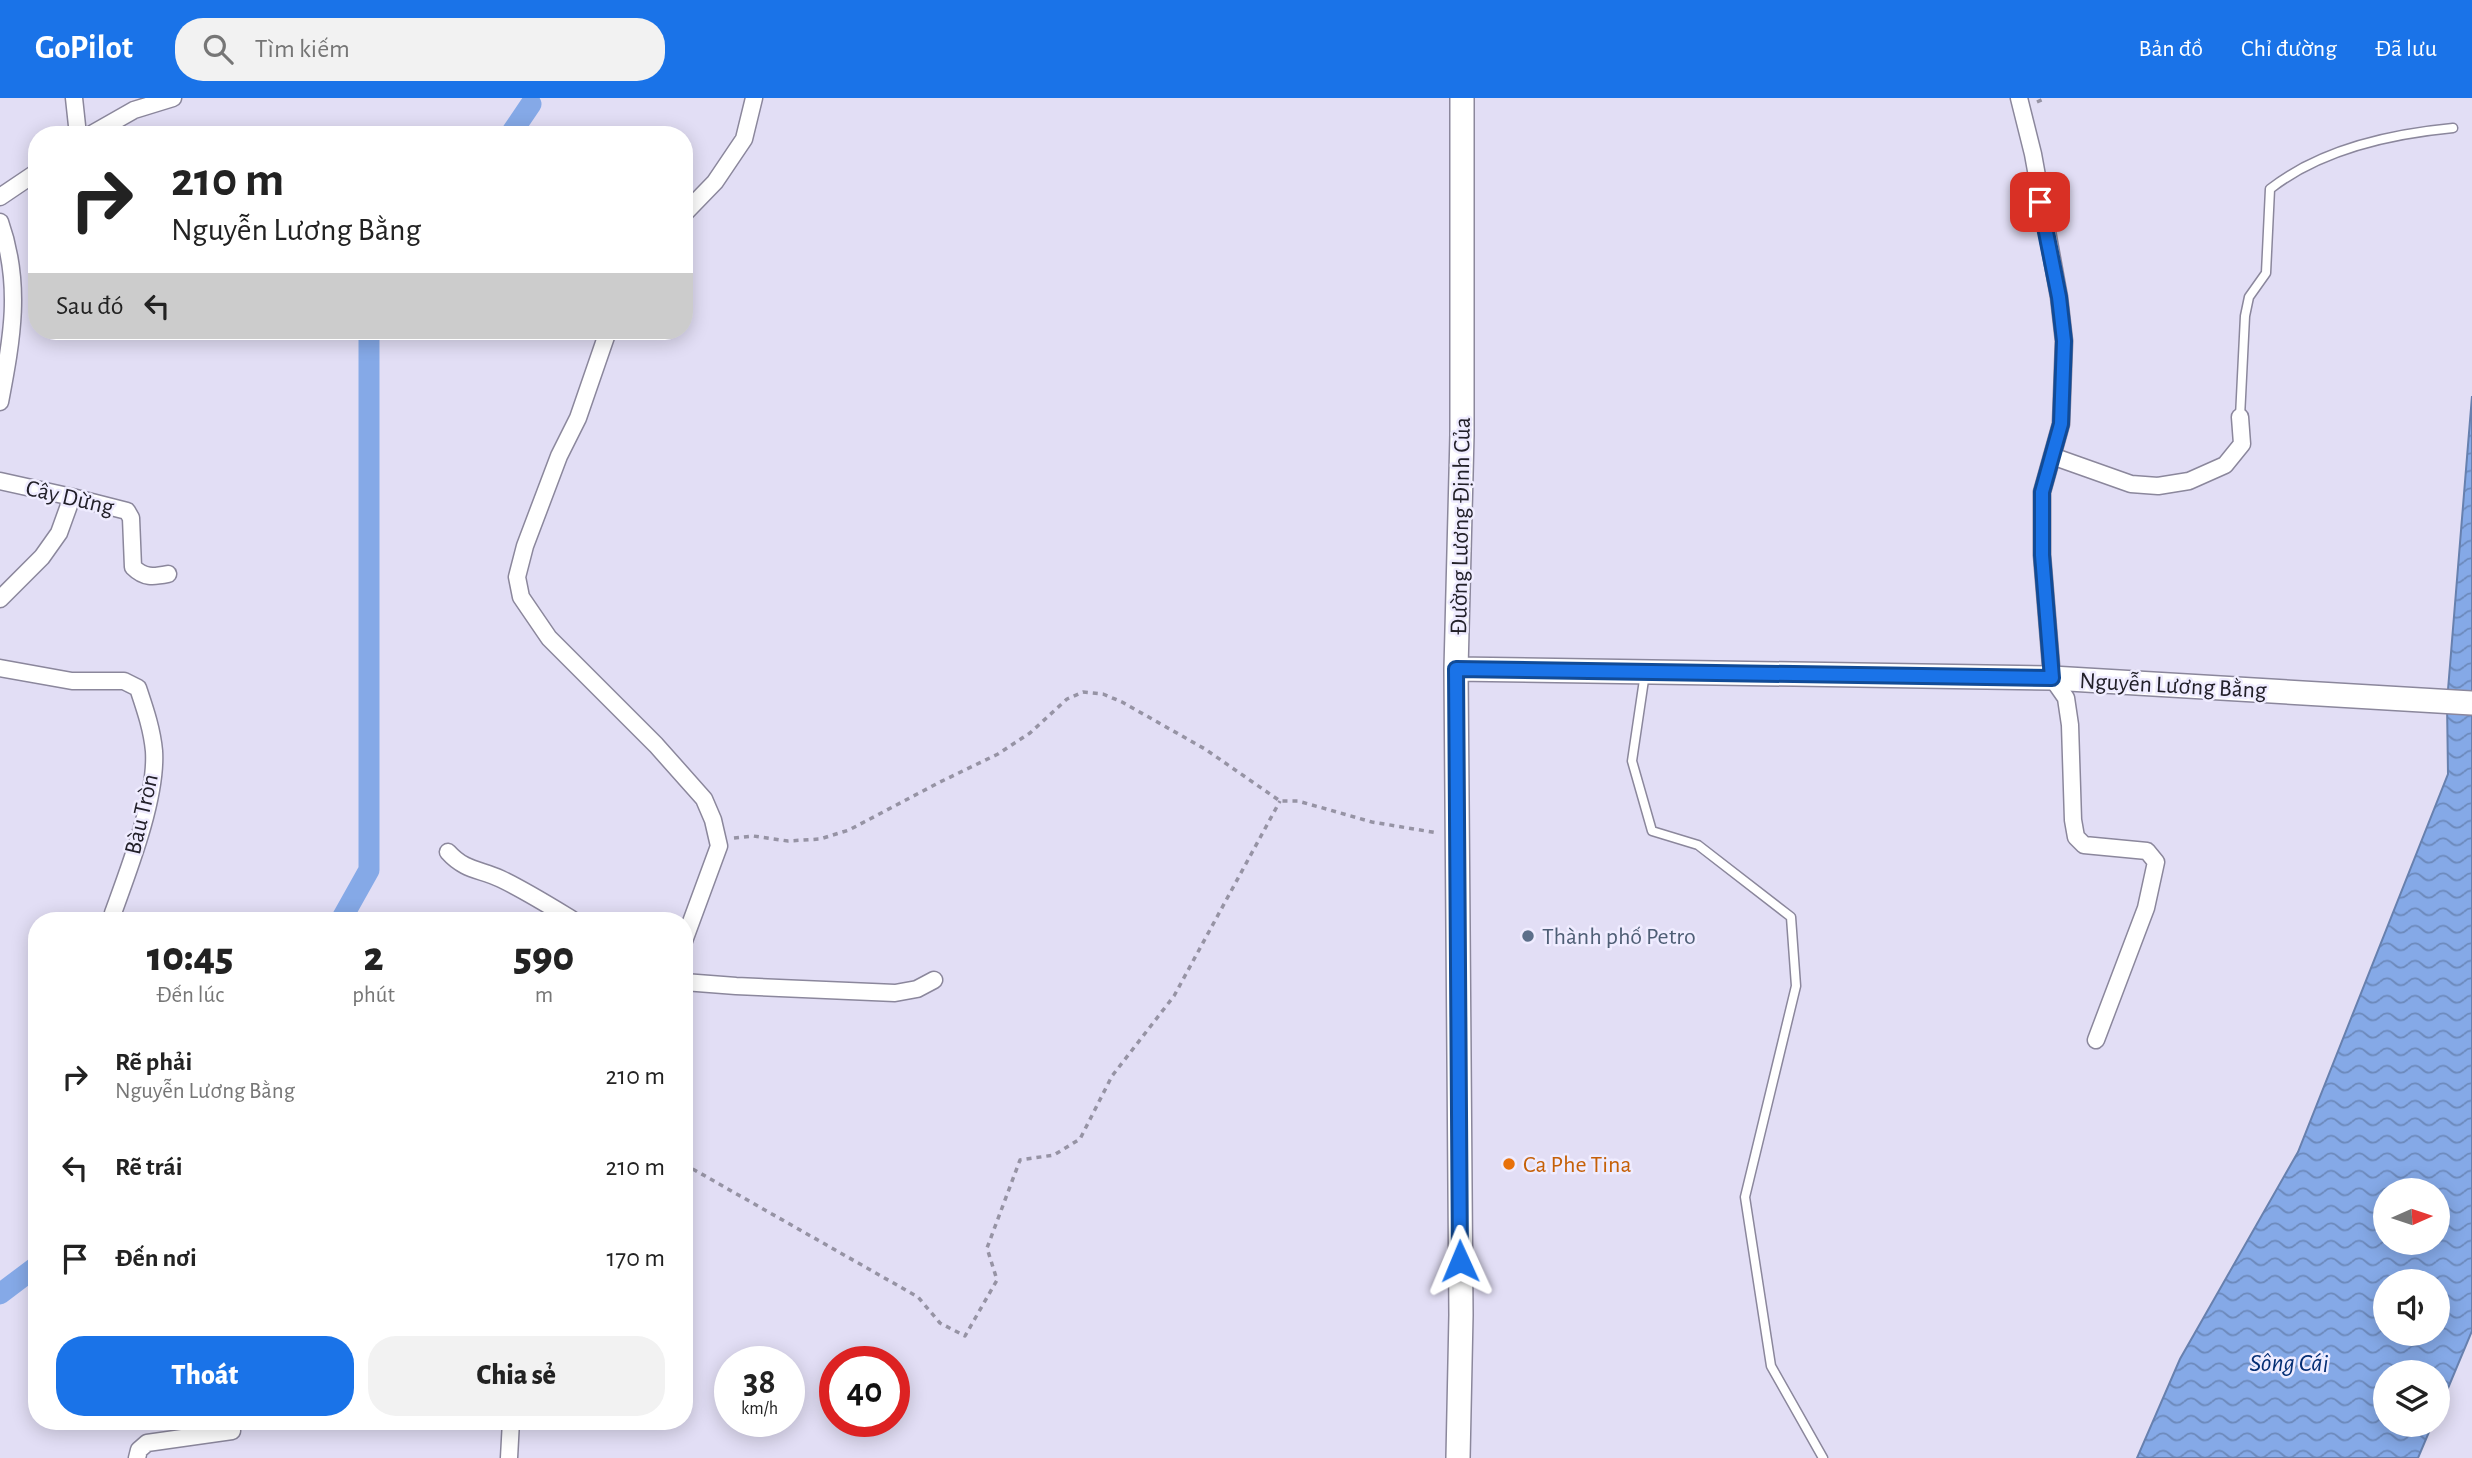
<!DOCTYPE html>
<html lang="vi">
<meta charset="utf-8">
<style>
body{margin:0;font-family:"Alegreya Sans",sans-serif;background:#f2f2f2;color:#222;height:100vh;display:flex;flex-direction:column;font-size:26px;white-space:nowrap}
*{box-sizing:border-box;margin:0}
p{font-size:23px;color:#767676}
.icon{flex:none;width:38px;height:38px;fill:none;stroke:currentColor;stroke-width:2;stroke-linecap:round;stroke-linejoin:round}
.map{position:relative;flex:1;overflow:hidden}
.details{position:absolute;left:28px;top:814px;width:665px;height:518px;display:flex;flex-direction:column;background:#fff;border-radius:28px;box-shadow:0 4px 18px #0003}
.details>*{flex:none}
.guide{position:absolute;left:28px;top:28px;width:665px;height:214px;border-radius:28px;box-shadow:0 4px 18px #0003;background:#fff;color:#222;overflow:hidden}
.needle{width:46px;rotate:87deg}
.controls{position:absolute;left:2373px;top:1080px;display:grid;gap:14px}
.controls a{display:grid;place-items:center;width:77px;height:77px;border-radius:50%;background:#fff;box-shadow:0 4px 18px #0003;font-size:35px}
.speed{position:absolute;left:714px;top:1248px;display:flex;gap:14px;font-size:35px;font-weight:700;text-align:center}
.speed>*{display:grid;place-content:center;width:91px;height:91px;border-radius:50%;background:#fff;box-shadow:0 4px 18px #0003;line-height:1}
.speed small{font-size:18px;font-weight:400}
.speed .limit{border:10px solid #d22;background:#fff;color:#111}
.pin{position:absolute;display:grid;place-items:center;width:60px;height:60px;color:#fff;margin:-30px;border-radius:14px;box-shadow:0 4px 10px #0006}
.me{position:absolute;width:77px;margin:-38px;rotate:359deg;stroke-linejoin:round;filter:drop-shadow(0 0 5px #0008)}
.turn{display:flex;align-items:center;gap:24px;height:147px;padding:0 28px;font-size:32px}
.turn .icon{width:91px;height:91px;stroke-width:2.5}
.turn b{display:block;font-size:49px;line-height:60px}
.then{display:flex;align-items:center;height:66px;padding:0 28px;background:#0003;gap:14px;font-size:26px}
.eta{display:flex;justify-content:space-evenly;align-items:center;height:119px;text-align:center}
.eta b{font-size:42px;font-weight:800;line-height:49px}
.cta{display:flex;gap:14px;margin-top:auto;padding:14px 28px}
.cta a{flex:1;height:80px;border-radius:28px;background:#1a73e8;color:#fff;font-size:28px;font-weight:800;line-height:80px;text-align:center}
.cta a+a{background:#f2f2f2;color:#222}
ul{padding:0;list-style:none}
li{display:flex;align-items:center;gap:21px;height:91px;padding:0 28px}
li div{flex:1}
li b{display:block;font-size:26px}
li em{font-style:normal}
header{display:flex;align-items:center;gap:42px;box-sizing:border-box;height:98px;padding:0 35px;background:#1a73e8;color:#fff}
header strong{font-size:33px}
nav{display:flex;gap:38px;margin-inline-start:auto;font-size:24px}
.search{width:490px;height:63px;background:#f2f2f2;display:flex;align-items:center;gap:18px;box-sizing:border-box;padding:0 24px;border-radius:28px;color:#767676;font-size:26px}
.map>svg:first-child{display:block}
.water{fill:url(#water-waves);stroke:#6780ae;stroke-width:2;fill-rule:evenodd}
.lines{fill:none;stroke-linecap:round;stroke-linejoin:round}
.canal{stroke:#85a9e7;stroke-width:21}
.lane-casing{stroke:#8b879c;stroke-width:11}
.street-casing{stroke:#8b879c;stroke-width:19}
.secondary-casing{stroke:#8b879c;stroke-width:26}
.path{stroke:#9693a4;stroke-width:3.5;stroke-dasharray:5 5;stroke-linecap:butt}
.lane{stroke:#fff;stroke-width:8}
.street{stroke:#fff;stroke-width:16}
.secondary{stroke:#fff;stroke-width:23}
.route-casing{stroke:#114b97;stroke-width:18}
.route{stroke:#1a73e8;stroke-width:12}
.service-dot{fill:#5c6f8a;stroke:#efecff;stroke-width:2.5}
.food-dot{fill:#e8710a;stroke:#efecff;stroke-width:2.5}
.labels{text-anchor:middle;stroke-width:5;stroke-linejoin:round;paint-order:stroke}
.street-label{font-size:24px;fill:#222029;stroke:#efecff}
.service-label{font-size:24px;fill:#4e5e75;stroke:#efecff;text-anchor:start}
.food-label{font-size:24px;fill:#c56008;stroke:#efecff;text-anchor:start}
.water-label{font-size:26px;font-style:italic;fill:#042e74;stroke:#efecff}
</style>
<header>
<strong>GoPilot</strong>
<div class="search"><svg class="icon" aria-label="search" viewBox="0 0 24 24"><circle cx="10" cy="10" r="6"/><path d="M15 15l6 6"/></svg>Tìm kiếm</div>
<nav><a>Bản đồ</a><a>Chỉ đường</a><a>Đã lưu</a></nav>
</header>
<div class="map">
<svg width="2472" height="1360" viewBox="0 0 2472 1360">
<defs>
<pattern id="water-waves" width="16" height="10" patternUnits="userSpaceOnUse" patternTransform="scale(1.75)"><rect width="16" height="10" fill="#85a9e7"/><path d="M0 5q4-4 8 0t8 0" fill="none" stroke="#6c89bb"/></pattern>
</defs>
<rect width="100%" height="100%" fill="#e2def5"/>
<!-- water -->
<path class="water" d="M 2472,298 L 2472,1233 L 2438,1314 L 2438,1274 L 2385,1274 L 2385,1326 L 2432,1327 L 2418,1360 L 2137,1360 L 2180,1261 L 2298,1054 L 2448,676 L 2447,604 ZM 2385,1092 L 2438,1092 L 2438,1144 L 2385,1144 ZM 2385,1183 L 2438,1183 L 2438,1236 L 2385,1236 Z"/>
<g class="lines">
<!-- canal -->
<path class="canal" d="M 510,37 L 531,6
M 341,822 L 369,772 L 369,238 L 372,233
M 0,1196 L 37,1168"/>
<defs>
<path id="lane" d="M 2240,319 L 2245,218 L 2249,199 L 2266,175 L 2270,91 C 2321,51 2389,36 2453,30
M 1645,575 L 1632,663 L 1652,733 L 1698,747 L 1791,819 L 1796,888 L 1745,1099 L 1771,1268 L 1823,1360"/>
<path id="street" d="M 74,0 L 78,37
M 2019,0 L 2033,56 L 2059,199 L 2064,243 L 2061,326 L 2042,394 L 2042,457 L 2052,580 L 2066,600 L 2070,627 L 2073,722 L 2076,739 L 2084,747 L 2147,753 L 2156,764 L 2146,810 L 2096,942
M 90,37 L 134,12 L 173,0
M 0,99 L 37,74
M 684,116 L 715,84 L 744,41 L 754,0
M 0,124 C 22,186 12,241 0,304
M 608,233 L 578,320 L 559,358 L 525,448 L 517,479 L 521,499 L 549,540 L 656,647 L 704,701 L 713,722 L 719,748 L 684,843
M 2052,358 L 2131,386 L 2158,388 L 2189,383 L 2225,367 L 2242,346 L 2240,319
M 0,383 L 72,399 L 127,413 L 131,420 L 133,469 C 144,480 153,479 168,476
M 0,501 L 42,459 L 59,435 L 72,399
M 0,570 L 72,583 L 124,583 L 138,590 C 145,611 152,631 154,653 C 157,699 129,771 113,815
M 448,754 C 465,773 480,771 501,781 C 526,793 550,808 573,822
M 684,884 L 736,888 L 895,895 L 917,891 L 934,882
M 137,1360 L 139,1352 L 147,1345 L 232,1333
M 509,1360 L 511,1323"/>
<path id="secondary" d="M 1456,571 L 2052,580 L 2472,605
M 1458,1360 L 1461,1217 L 1456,571 L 1462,337 L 1462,0"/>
</defs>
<!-- lane casing -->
<use href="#lane" class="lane-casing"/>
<!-- street casing -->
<use href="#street" class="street-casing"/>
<!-- secondary casing -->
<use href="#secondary" class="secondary-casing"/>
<!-- path -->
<path class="path" d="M 2037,4 L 2046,0
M 734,740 L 753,738 L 788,743 L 820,741 L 849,732 L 940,684 L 998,656 L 1030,635 L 1067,601 L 1083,594 L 1103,596 L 1122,604 L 1205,651 L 1280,703 L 1298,703 L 1372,724 L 1438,735
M 684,1066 L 918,1199 L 940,1225 L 965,1238 L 997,1182 L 987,1150 L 1020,1062 L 1054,1057 L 1080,1041 L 1112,978 L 1174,898 L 1280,703"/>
<!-- lane -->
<use href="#lane" class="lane"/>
<!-- street -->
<use href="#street" class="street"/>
<!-- secondary -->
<use href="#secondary" class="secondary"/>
</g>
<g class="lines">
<defs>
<path id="route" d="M 1460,1163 L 1456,571 L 2052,580 L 2042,457 L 2042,394 L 2061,326 L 2064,243 L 2059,199 L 2040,104"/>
</defs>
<!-- route casing -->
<use href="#route" class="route-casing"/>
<!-- route -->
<use href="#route" class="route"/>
</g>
<!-- markers -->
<circle class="service-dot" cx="1528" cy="838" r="7"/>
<circle class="food-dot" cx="1509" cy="1066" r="7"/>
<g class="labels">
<!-- street labels -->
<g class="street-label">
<text transform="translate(70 399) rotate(13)" y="8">Cây Dừng</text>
<text transform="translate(1460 428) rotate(-89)" y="8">Đường Lương Định Của</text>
<text transform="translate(2173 587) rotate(3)" y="8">Nguyễn Lương Bằng</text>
<text transform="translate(141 716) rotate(-77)" y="8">Bàu Tròn</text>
</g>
<!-- service labels -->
<g class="service-label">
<text x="1542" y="846">Thành phố Petro</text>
</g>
<!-- food labels -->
<g class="food-label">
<text x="1523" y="1074">Ca Phe Tina</text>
</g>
<!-- water labels -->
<g class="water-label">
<text x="2289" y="1273">Sông Cái</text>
</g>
</g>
</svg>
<div class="controls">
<a><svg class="needle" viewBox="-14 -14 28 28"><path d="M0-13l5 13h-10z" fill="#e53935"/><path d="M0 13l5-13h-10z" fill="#767676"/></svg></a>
<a><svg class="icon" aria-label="sound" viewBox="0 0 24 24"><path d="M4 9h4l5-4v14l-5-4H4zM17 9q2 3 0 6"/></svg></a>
<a><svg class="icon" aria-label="layers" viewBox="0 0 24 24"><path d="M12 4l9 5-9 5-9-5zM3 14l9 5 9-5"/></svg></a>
</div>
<div class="speed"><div>38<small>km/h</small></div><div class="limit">40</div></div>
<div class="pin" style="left:2040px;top:104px;background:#d93025"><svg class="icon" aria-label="arrive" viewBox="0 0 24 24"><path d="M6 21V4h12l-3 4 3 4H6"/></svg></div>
<svg class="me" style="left:1460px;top:1163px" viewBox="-20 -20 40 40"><path d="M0-17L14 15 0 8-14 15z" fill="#1a73e8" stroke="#fff" stroke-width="4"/></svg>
<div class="guide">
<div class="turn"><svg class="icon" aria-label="right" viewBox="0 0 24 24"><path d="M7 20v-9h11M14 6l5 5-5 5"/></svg><div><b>210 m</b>Nguyễn Lương Bằng</div></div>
<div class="then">Sau đó<svg class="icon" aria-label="left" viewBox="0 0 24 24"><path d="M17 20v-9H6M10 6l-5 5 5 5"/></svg></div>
</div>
<section class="details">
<div class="eta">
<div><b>10:45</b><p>Đến lúc</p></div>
<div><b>2</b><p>phút</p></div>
<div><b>590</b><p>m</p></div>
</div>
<ul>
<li><svg class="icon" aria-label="right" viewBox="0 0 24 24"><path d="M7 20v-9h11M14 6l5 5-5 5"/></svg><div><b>Rẽ phải</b><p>Nguyễn Lương Bằng</p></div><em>210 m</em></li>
<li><svg class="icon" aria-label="left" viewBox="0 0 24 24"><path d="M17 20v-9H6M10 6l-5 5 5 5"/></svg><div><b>Rẽ trái</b></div><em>210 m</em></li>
<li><svg class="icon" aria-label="arrive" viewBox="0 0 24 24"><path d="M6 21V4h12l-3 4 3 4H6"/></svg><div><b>Đến nơi</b></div><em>170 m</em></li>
</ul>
<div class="cta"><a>Thoát</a><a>Chia sẻ</a></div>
</section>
</div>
